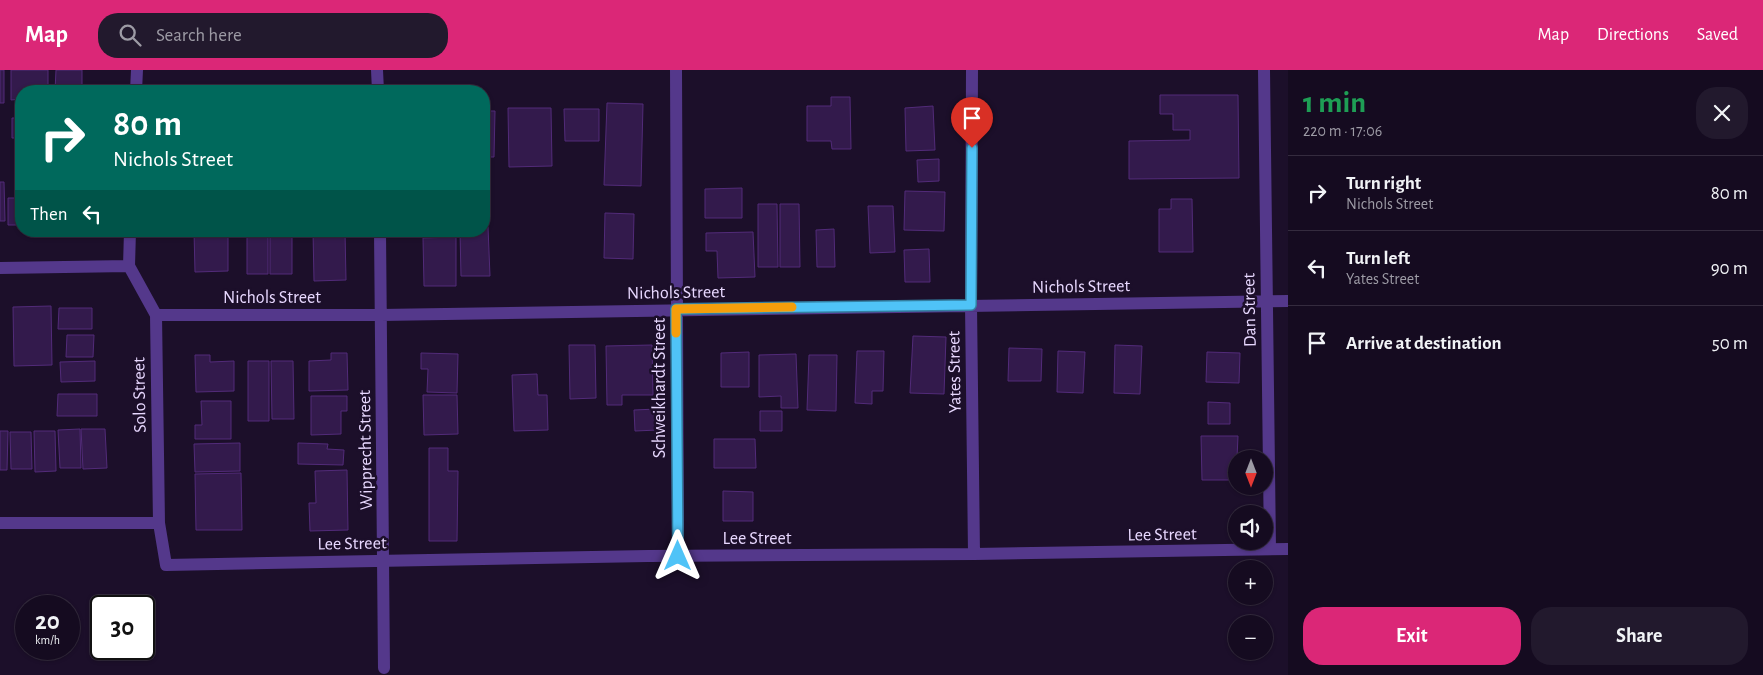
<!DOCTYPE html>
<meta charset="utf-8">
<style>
body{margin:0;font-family:"Alegreya Sans",sans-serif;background:#22192d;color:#f1f3f6;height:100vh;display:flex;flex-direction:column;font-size:19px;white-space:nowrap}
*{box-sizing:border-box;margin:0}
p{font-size:16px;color:#9d9ba5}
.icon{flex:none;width:28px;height:28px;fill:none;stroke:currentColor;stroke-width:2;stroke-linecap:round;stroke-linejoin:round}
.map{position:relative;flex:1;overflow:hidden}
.details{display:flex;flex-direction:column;background:#150b20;width:475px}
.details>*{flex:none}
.guide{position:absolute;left:15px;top:15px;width:475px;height:152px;border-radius:20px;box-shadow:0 1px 4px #0004,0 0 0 1px #342b3e;background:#00695c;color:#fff;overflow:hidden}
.needle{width:32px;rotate:180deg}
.controls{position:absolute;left:1228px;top:380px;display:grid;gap:10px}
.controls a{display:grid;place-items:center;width:45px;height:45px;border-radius:50%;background:#150b20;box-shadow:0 1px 4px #0004,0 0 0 1px #342b3e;font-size:25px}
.speed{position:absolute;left:15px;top:525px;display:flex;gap:10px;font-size:25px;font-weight:700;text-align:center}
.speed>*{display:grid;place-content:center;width:65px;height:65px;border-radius:50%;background:#150b20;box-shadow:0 1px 4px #0004,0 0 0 1px #342b3e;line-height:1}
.speed small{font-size:12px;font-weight:400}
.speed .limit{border:2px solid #111;border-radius:8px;background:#fff;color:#111}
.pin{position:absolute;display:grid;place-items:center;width:42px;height:42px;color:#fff;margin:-51px -21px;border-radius:50% 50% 50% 0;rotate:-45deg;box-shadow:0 0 5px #0007}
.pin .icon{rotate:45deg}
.me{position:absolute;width:55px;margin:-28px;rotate:0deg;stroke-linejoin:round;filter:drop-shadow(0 0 4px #0008)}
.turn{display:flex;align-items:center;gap:18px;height:105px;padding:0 15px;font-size:22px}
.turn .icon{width:65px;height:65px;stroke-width:2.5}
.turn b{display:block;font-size:35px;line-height:42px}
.then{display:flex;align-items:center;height:48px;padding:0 15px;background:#0003;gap:10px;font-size:19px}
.round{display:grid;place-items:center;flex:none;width:52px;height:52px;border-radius:20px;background:#22192d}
.headline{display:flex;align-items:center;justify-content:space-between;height:85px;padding:0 15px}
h1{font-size:30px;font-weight:700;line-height:38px;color:#1e9e55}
.primary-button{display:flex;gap:10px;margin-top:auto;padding:10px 15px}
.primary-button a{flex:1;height:58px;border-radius:20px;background:#db2777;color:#fff;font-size:20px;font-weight:700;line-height:58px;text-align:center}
.primary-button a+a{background:#22192d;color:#f1f3f6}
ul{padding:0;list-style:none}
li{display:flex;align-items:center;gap:15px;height:75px;padding:0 15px;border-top:1px solid #342b3e}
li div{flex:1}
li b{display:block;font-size:19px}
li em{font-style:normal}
header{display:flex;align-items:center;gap:30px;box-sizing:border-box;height:70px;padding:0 25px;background:#db2777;color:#fff}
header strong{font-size:24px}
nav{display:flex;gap:28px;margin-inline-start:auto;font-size:18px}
.search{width:350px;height:45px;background:#22192d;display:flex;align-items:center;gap:12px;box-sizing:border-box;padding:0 18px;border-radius:20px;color:#9d9ba5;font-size:19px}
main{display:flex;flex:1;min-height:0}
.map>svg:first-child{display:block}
.building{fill:#331a4c;stroke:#522b79}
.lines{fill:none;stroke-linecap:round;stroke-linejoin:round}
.street{stroke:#54388b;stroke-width:12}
.route-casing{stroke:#337fa1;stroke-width:12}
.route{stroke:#4fc3f7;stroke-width:9}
.slow{stroke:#f59e0b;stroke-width:9}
.labels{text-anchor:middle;stroke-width:5;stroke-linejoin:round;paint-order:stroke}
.street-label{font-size:18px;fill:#e8d8ff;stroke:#1c0f2a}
</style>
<header>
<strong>Map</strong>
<div class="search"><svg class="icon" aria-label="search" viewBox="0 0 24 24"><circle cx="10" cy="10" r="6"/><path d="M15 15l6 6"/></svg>Search here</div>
<nav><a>Map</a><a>Directions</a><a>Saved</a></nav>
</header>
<main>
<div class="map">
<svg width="1288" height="605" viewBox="0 0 1288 605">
<rect width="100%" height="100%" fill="#1c0f2a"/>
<!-- building -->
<path class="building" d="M 0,0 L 4,0 L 4,33 L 0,33 Z
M 11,0 L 48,0 L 48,21 L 21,21 L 21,29 L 11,30 Z
M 56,0 L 82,0 L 82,21 L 55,21 Z
M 1160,25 L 1238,25 L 1239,108 L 1129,109 L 1129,71 L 1190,70 L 1190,60 L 1173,60 L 1173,44 L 1160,44 Z
M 831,27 L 850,27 L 851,79 L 832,79 L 831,71 L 807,71 L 807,36 L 831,36 Z
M 607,33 L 643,34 L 641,116 L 604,115 Z
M 933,36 L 935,80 L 906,81 L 905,38 Z
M 508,38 L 551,38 L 552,96 L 509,97 Z
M 564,39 L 599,39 L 599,71 L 565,71 Z
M 484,41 L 495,41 L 494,87 L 484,87 Z
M 12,48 L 21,48 L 21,68 L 12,68 Z
M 939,89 L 939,111 L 918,112 L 917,90 Z
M 0,112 L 4,112 L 5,151 L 0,151 Z
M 742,118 L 742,148 L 705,148 L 705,119 Z
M 905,121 L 945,122 L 944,161 L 904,160 Z
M 8,128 L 21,128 L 21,155 L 8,155 Z
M 1171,129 L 1192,129 L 1193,182 L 1159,182 L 1159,139 L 1171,139 Z
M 758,134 L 777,134 L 778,197 L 758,197 Z
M 780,134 L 799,134 L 800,197 L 780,197 Z
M 868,136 L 893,136 L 895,182 L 870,183 Z
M 605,143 L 634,144 L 633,189 L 604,188 Z
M 484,157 L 488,157 L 490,206 L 461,206 L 460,161 L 484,161 Z
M 834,159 L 835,197 L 817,197 L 816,160 Z
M 194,161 L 228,161 L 228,201 L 195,202 Z
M 247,161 L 268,161 L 268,204 L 247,204 Z
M 270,161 L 292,161 L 292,204 L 270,204 Z
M 313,161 L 345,161 L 346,210 L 314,211 Z
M 753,162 L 755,207 L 718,208 L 717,181 L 706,181 L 706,163 Z
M 456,167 L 456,216 L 424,216 L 423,168 Z
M 929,179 L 930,212 L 905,212 L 904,180 Z
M 51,236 L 52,295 L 14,296 L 13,237 Z
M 59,238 L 92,238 L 92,259 L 58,259 Z
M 67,265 L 94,265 L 93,287 L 66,287 Z
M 913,266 L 946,267 L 944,324 L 910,323 Z
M 569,275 L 595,275 L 596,328 L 570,329 Z
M 652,275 L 653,325 L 622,325 L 622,335 L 607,335 L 606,276 Z
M 1115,275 L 1142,276 L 1140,324 L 1114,323 Z
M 1009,278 L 1042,279 L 1041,311 L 1008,311 Z
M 857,281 L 884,281 L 883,321 L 872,321 L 872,334 L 855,333 Z
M 1058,281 L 1085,282 L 1083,323 L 1057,322 Z
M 749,282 L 749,317 L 721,317 L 721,283 Z
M 1207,282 L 1240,283 L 1239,313 L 1206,312 Z
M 331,283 L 347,283 L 348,320 L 309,321 L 309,291 L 331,290 Z
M 421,283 L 458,284 L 457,323 L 427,322 L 428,299 L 421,299 Z
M 796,284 L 798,338 L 781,338 L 781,326 L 759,327 L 759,285 Z
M 195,285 L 210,285 L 210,292 L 234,291 L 234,321 L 196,322 Z
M 809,285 L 837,285 L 836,341 L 807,340 Z
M 95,291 L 95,311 L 61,312 L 60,292 Z
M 248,291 L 269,291 L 269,351 L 248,351 Z
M 271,291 L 293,291 L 294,349 L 272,349 Z
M 537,304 L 538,325 L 547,325 L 548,360 L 514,361 L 512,305 Z
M 58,324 L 97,324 L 97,346 L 57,346 Z
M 423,325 L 457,325 L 458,364 L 424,365 Z
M 311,326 L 347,326 L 347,341 L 341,341 L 341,364 L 311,365 Z
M 201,331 L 231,331 L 231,369 L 195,369 L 195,355 L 202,355 Z
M 1208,332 L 1230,333 L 1230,354 L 1208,354 Z
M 657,339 L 658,360 L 635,361 L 634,340 Z
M 760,341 L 782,341 L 782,361 L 760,361 Z
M 80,359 L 81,398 L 60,398 L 58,360 Z
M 81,359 L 105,359 L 107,398 L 83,399 Z
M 0,361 L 8,361 L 7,400 L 0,400 Z
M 34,361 L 55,361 L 56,401 L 35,402 Z
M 10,362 L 31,362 L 32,399 L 11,399 Z
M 1201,366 L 1238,366 L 1236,410 L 1202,410 Z
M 714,369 L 755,369 L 756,398 L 714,398 Z
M 240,373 L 240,401 L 195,402 L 194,374 Z
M 298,373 L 328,374 L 327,379 L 344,380 L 343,395 L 298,394 Z
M 429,378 L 448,378 L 448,401 L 458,401 L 457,471 L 429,471 Z
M 347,400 L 348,460 L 310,461 L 309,433 L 316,433 L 315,401 Z
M 241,403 L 242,460 L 196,460 L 195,404 Z
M 723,421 L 753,422 L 753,451 L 723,451 Z"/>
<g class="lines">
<!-- street -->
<path class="street" d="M 377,0 L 378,21
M 676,0 L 678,486
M 972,0 L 971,235 L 974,484
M 1264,0 L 1270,479
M 136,21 L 137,0
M 130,161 L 129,196 L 156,245 L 159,453 L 166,495 L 648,486 L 974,484 L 1288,479
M 380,161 L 384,598
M 0,198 L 129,196
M 156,245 L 381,245 L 1288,231
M 0,453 L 159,453"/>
</g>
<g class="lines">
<defs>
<path id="route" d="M 678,486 L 676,239 L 971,235 L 972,78"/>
</defs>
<!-- route casing -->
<use href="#route" class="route-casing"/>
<!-- route -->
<use href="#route" class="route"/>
<!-- slow -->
<path class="slow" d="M 676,263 L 676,239 L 792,237"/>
</g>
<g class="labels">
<!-- street labels -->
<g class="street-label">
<text transform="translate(1081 216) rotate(-1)" y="6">Nichols Street</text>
<text transform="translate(676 222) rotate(-1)" y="6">Nichols Street</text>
<text x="272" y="233">Nichols Street</text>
<text transform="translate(1249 240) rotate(-91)" y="6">Dan Street</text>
<text transform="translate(954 302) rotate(-91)" y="6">Yates Street</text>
<text transform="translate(659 318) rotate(-90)" y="6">Schweikhardt Street</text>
<text transform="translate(139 325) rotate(-91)" y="6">Solo Street</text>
<text transform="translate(365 380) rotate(-91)" y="6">Wipprecht Street</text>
<text transform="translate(1162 464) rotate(-1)" y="6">Lee Street</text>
<text x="757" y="474">Lee Street</text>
<text transform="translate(352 473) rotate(-1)" y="6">Lee Street</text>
</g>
</g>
</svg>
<div class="controls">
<a><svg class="needle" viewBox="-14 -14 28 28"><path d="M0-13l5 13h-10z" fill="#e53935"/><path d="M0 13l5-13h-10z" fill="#9d9ba5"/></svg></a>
<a><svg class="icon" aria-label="sound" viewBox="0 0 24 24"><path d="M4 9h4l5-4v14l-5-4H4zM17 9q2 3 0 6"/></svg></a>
<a>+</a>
<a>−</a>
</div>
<div class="speed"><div>20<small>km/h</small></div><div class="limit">30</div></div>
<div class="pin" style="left:972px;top:78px;background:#d93025"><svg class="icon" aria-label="arrive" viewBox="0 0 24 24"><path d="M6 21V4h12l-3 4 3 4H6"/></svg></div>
<svg class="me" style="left:678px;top:486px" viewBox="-20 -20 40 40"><path d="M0-17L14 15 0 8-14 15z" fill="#4fc3f7" stroke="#fff" stroke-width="4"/></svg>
<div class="guide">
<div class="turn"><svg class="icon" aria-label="right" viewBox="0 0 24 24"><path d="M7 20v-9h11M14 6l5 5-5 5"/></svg><div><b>80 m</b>Nichols Street</div></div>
<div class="then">Then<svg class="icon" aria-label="left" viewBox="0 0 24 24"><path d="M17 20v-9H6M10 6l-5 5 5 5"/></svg></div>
</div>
</div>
<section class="details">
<div class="headline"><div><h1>1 min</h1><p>220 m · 17:06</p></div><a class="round"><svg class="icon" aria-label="close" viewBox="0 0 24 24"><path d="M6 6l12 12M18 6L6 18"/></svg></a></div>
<ul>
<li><svg class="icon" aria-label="right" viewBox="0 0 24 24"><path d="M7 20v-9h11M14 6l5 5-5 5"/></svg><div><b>Turn right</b><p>Nichols Street</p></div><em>80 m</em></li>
<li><svg class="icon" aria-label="left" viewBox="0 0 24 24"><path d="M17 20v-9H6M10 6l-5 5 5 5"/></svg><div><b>Turn left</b><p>Yates Street</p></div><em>90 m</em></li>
<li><svg class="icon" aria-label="arrive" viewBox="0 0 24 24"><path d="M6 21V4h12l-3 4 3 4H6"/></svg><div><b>Arrive at destination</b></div><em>50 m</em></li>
</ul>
<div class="primary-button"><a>Exit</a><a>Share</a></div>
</section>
</main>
